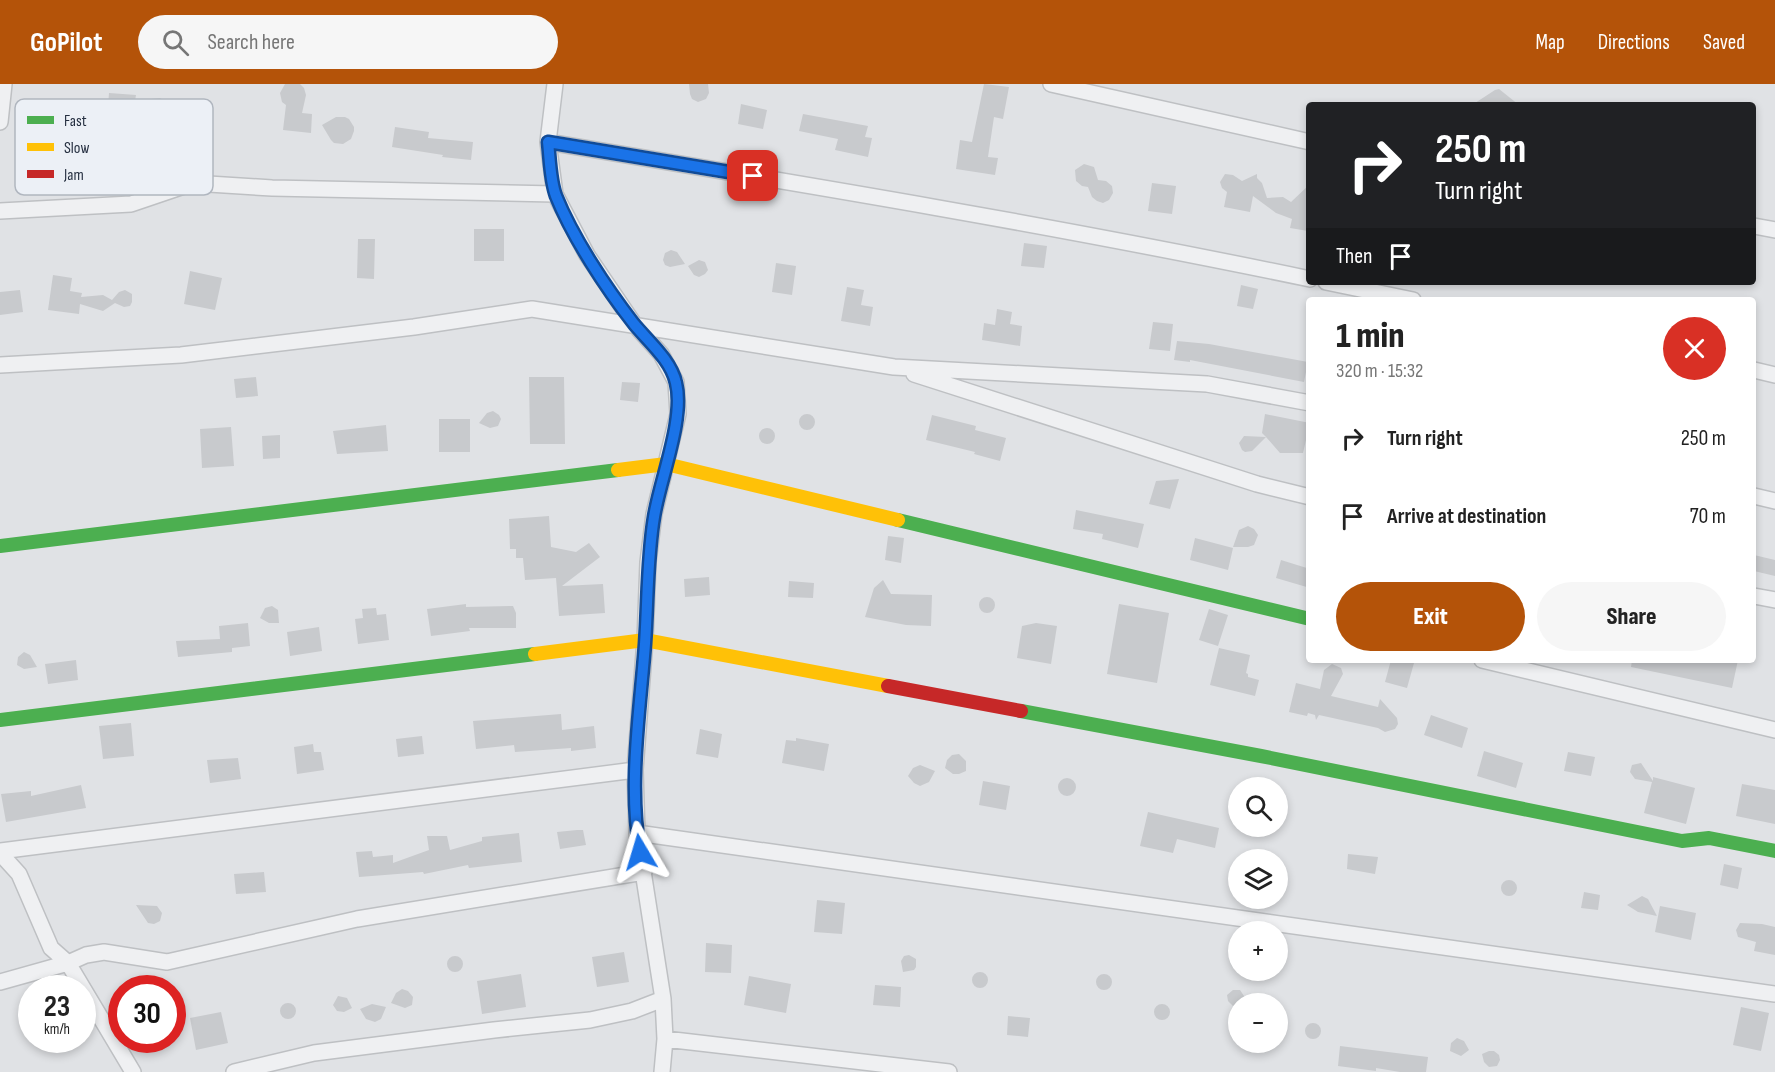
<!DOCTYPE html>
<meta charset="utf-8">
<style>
body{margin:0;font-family:"Sofia Sans Condensed",sans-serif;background:#f6f6f6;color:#222;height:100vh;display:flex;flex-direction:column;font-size:22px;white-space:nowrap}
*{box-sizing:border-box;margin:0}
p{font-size:20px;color:#767676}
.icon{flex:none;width:33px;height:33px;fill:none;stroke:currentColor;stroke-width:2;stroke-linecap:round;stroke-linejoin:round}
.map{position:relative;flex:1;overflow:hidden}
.details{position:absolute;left:1306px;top:213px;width:450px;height:366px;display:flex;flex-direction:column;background:#fff;border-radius:6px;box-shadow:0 3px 9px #0003}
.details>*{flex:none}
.guide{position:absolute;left:1306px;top:18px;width:450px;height:183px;border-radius:6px;box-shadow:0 3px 9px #0003;background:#202124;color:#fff;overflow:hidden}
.fabs{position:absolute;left:1228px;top:693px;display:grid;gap:12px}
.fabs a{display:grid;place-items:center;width:60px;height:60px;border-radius:50%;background:#fff;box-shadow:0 3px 9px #0003;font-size:30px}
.speed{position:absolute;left:18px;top:891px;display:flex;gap:12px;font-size:30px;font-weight:700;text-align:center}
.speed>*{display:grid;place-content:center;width:78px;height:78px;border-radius:50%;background:#fff;box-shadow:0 3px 9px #0003;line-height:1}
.speed small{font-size:15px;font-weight:400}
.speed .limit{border:9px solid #d22;background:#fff;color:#111}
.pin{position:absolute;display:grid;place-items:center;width:51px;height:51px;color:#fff;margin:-26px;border-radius:12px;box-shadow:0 3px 9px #0006}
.me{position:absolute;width:66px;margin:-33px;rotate:353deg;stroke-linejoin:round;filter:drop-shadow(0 0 4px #0008)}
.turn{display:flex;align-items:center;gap:21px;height:126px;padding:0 30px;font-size:27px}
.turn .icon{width:78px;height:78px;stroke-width:2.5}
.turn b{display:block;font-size:42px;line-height:51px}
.then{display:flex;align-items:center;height:57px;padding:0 30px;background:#0003;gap:12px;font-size:22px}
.round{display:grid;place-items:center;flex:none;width:63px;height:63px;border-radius:32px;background:#f6f6f6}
.overview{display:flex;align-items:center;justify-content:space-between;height:102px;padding:0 30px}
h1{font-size:36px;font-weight:800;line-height:45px}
.button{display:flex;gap:12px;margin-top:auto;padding:12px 30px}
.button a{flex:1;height:69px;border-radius:36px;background:#b45309;color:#fff;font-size:24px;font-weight:800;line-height:69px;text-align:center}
.button a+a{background:#f6f6f6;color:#222}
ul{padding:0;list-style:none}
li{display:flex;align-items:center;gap:18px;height:78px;padding:0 30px}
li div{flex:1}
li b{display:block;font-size:22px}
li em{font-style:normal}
header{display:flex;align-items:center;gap:36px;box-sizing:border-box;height:84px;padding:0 30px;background:#b45309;color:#fff}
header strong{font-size:28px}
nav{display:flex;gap:33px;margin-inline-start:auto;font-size:21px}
.search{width:420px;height:54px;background:#f6f6f6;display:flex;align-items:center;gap:15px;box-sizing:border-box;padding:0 21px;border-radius:33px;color:#767676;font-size:22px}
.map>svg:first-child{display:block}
.building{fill:#c8cacd}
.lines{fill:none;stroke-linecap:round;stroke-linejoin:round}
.street-casing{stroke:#bec0c3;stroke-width:18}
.street{stroke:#eff0f2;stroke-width:15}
.fast{stroke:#4caf50;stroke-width:14}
.slow{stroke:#ffc107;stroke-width:14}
.jam{stroke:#c62828;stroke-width:14}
.route-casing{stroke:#114b97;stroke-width:15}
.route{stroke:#1a73e8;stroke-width:10}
.key{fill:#ecf0f6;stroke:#b0b6bf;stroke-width:1.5}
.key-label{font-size:16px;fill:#252f40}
</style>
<header>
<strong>GoPilot</strong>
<div class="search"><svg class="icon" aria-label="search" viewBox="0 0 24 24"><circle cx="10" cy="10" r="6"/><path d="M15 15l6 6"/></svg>Search here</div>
<nav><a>Map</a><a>Directions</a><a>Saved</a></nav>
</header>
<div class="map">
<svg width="1775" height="988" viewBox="0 0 1775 988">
<rect width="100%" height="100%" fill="#e0e2e5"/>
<!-- building -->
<path class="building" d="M 285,0 L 300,0 L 304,4 L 306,11 L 302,29 L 312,30 L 311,49 L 283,46 L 286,21 L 282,18 L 280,9 Z
M 689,0 L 708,0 L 709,9 L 706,15 L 698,18 L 692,15 L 690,10 Z
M 984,0 L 1009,3 L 1003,35 L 994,33 L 988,73 L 998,74 L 995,91 L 956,85 L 960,56 L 972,58 Z
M 1499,5 L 1519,21 L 1472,21 L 1495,6 Z
M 109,9 L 136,11 L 135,17 L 160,14 L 176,24 L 158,30 L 135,22 L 133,37 L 107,35 Z
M 741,20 L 767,26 L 763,45 L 738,40 Z
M 803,30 L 868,42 L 865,53 L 872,54 L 868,73 L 835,66 L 838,55 L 799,47 Z
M 336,33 L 345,33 L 349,35 L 354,43 L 354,47 L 351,55 L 343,60 L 334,59 L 331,56 L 322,41 Z
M 395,43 L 429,48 L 428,54 L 473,58 L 471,76 L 442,73 L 443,71 L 392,63 Z
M 1084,80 L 1094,83 L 1098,96 L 1106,97 L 1112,102 L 1113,109 L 1109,116 L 1103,119 L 1097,117 L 1092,113 L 1088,103 L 1082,102 L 1076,97 L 1075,86 Z
M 1225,90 L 1233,91 L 1242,97 L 1257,90 L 1257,94 L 1262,99 L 1267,114 L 1283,113 L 1291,118 L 1310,100 L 1310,140 L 1308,147 L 1290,144 L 1292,135 L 1276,129 L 1253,112 L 1250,128 L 1224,123 L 1227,108 L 1222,104 L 1220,98 Z
M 1152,99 L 1176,102 L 1172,130 L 1148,127 Z
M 474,145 L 504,145 L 504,177 L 474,177 Z
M 358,155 L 375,155 L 374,195 L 357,194 Z
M 1024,159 L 1047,162 L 1044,184 L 1021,182 Z
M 671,166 L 677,168 L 685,180 L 670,183 L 665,181 L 663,176 L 665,169 Z
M 699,176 L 705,178 L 708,186 L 705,190 L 699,193 L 694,191 L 688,182 Z
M 776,179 L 796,182 L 792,211 L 772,208 Z
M 190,187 L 222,194 L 215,226 L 184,220 Z
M 53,191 L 72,194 L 70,207 L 82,209 L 81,213 L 103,211 L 112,216 L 119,208 L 125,206 L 132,210 L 132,218 L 130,222 L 124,223 L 115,219 L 103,227 L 80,220 L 79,230 L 48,226 Z
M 1241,201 L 1258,205 L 1253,225 L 1237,222 Z
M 847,203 L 864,206 L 861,221 L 873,223 L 870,242 L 841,237 Z
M 20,206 L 23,228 L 0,231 L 0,208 Z
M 997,225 L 1012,228 L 1010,240 L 1022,242 L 1020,262 L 982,256 L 984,239 L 995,241 Z
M 1153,238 L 1173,240 L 1170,267 L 1149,265 Z
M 1177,257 L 1209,260 L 1308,278 L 1304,298 L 1190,276 L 1190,278 L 1174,276 Z
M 256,293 L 258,312 L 236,314 L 234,295 Z
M 529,293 L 564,293 L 565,360 L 530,360 Z
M 622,298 L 640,299 L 638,318 L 620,316 Z
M 493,327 L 499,331 L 501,335 L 498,342 L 490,344 L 479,339 L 487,329 Z
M799 338a8 8 0 1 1 16 0a8 8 0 1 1-16 0Z
M 1265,330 L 1310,339 L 1303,369 L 1280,369 L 1266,353 L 1252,367 L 1245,368 L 1242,366 L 1239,359 L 1244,352 L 1266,353 L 1262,349 Z
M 932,331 L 976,342 L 975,346 L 1006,354 L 1000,377 L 974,370 L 975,368 L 926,356 Z
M 439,335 L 470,335 L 470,368 L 439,368 Z
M 386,341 L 388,367 L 337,370 L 333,347 Z
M 231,343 L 234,382 L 202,384 L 200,345 Z
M759 352a8 8 0 1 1 16 0a8 8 0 1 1-16 0Z
M 280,351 L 280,374 L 263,375 L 262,352 Z
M 1179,395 L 1170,425 L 1149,420 L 1156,397 Z
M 1076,426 L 1144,440 L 1138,464 L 1102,455 L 1103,450 L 1073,445 Z
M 549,432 L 551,463 L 576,468 L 589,459 L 600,473 L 562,502 L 603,500 L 605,529 L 559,532 L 556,494 L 525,496 L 523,474 L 516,474 L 516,465 L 510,465 L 509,435 Z
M 1248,442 L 1254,445 L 1258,451 L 1254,461 L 1248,463 L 1233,463 L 1239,446 Z
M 888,452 L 904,454 L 901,479 L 885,476 Z
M 1195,454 L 1233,464 L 1228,486 L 1190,476 Z
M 1754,471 L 1775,476 L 1775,492 L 1754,487 Z
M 1281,476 L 1310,485 L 1310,504 L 1276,494 Z
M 709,493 L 710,511 L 685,513 L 684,495 Z
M 883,496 L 891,510 L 932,511 L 931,542 L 906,541 L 865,533 L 874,504 Z
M 789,497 L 814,499 L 813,514 L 788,513 Z
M979 521a8 8 0 1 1 16 0a8 8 0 1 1-16 0Z
M 466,520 L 466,523 L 513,522 L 516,529 L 516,544 L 469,544 L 470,547 L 431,552 L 427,525 Z
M 1119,520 L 1169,529 L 1157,599 L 1107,590 Z
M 272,522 L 278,526 L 279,539 L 269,539 L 260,534 L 265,524 Z
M 376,524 L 377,531 L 386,530 L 389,556 L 358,560 L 355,535 L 363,534 L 362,525 Z
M 1209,525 L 1228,531 L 1218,562 L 1199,556 Z
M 248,539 L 250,562 L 232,564 L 232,568 L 178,573 L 176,557 L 220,555 L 219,542 Z
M 1036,539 L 1057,542 L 1051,580 L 1017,574 L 1022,542 Z
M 319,543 L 322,567 L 290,572 L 287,548 Z
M 1219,564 L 1250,571 L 1246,589 L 1248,590 L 1248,593 L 1259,596 L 1255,612 L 1210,601 Z
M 24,568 L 30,571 L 37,583 L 24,585 L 17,581 L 18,573 Z
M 76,576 L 78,596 L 48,600 L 45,580 Z
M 1391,576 L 1402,576 L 1414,579 L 1407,604 L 1385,598 Z
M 1632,576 L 1738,576 L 1732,604 L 1631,583 Z
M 1332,580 L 1341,584 L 1343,590 L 1331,612 L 1378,623 L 1380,615 L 1397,634 L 1398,640 L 1395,645 L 1385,648 L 1378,644 L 1319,631 L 1316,636 L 1315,631 L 1308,629 L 1307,632 L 1289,628 L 1296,599 L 1320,605 L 1324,586 Z
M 561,630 L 562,646 L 594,642 L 596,664 L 571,667 L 571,664 L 515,668 L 514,661 L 476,665 L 473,637 Z
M 1431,631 L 1468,644 L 1462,664 L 1424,651 Z
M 131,639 L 134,672 L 103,675 L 99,642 Z
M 700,645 L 722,650 L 718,674 L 696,670 Z
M 422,652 L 424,670 L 398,673 L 396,655 Z
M 796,654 L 829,660 L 824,687 L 782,679 L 786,656 L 796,657 Z
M 313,660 L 314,668 L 321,668 L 324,686 L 297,690 L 294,663 Z
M 1484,667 L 1523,679 L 1516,704 L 1477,692 Z
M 1568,668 L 1595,673 L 1591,692 L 1564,687 Z
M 959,670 L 966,677 L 966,687 L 959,690 L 953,690 L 945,684 L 947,676 L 952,671 Z
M 238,674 L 241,695 L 210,699 L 207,676 Z
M 1641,679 L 1653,697 L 1653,693 L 1695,704 L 1686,740 L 1644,729 L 1652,698 L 1635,695 L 1630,688 L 1632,681 Z
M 920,681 L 935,687 L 929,698 L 920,702 L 914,699 L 908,692 L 913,684 Z
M1058 703a9 9 0 1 1 18 0a9 9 0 1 1-18 0Z
M 983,697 L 1010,702 L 1006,726 L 979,721 Z
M 1742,700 L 1775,706 L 1775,740 L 1736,732 Z
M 81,701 L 86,724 L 6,738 L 1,710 L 31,707 L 31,712 Z
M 1148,728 L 1219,744 L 1215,764 L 1177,755 L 1173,769 L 1140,762 Z
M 577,746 L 583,746 L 586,761 L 560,765 L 557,748 Z
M 519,749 L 522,778 L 469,784 L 468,781 L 424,790 L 423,788 L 359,793 L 356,768 L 372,767 L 373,773 L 393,771 L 393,779 L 429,766 L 427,752 L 447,752 L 450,766 L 482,757 L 482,753 Z
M 1348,770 L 1378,773 L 1375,790 L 1347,785 Z
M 1724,780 L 1742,784 L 1738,805 L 1720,801 Z
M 264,788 L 266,808 L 236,810 L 234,790 Z
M1501 804a8 8 0 1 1 16 0a8 8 0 1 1-16 0Z
M 1584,808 L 1600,811 L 1598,826 L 1581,824 Z
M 1642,812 L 1648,815 L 1657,832 L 1638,828 L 1627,821 Z
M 817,816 L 845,819 L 842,850 L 814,848 Z
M 136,821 L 157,822 L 162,829 L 160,837 L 154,840 L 148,839 Z
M 1660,822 L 1696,829 L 1691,856 L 1655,848 Z
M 1740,839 L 1762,840 L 1775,843 L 1775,871 L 1754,867 L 1756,858 L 1738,853 L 1736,846 Z
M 706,859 L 732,861 L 731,889 L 705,888 Z
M 624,868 L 629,898 L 597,903 L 592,873 Z
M 909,871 L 916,875 L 916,883 L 914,886 L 903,888 L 901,877 L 904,872 Z
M447 880a8 8 0 1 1 16 0a8 8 0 1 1-16 0Z
M972 896a8 8 0 1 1 16 0a8 8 0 1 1-16 0Z
M1096 898a8 8 0 1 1 16 0a8 8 0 1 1-16 0Z
M 521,890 L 526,923 L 482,930 L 477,897 Z
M 749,892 L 791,900 L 786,929 L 744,921 Z
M 875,901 L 901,903 L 900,923 L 873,921 Z
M 402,905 L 408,907 L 413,913 L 412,921 L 405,924 L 391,919 L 396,909 Z
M 1233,906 L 1240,906 L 1244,912 L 1243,918 L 1239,920 L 1239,922 L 1233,922 L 1228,917 L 1227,911 Z
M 338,912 L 347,914 L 352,924 L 344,928 L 337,927 L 333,921 Z
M280 927a8 8 0 1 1 16 0a8 8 0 1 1-16 0Z
M1154 928a8 8 0 1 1 16 0a8 8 0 1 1-16 0Z
M 372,920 L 386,923 L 381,935 L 375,938 L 366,935 L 360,925 Z
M 1741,923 L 1769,929 L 1761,967 L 1733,961 Z
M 221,928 L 228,959 L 196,966 L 190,934 Z
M 1008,932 L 1030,934 L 1028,953 L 1007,951 Z
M1305 947a8 8 0 1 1 16 0a8 8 0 1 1-16 0Z
M 1457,954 L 1464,957 L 1469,966 L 1461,972 L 1450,967 L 1451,959 Z
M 1340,962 L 1428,973 L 1426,988 L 1400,988 L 1376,984 L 1376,987 L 1338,982 Z
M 1489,967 L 1494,967 L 1499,971 L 1500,976 L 1497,982 L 1489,983 L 1484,978 L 1482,970 Z"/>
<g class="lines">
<defs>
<path id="street" d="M 555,0 L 548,58 L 555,110 L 587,171 L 634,240 L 661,270 L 676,298 L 678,330 L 654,430 L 648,478 L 645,556 L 635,686 L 637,749 L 663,915 L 665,955 L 662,988
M 1051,0 L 1310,58
M 0,38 L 4,0
M 548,58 C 802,100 1057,142 1310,195
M 0,127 L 131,120 L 193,99 L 272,104 L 555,110
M 1754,142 L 1775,146
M 1326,198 L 1413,216
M 0,281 L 181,271 L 414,243 L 532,225 L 894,283 L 1207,300 L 1310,319
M 1754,286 L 1775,291
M 914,290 L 1257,400 L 1310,413
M 1754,412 L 1775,417
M 1754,512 L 1775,516
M 1482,576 L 1775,646
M 637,749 L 1775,910
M 0,767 L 635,686
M 0,769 L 19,790 L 51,864 L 68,879 L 133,988
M 0,898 L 68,879 L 86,871 L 104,868 L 167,878 L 357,835 L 644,788
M 665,955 L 949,988
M 234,988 L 314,969 L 494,946 L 590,936 L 632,927 L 663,915"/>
</defs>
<!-- street casing -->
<use href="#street" class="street-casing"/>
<!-- street -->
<use href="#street" class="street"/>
<!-- fast -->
<path class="fast" d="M 898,436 L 1310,535
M 0,462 L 618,386
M 1021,627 L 1261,672 L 1682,757 L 1709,754 L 1775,767
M 0,636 L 535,570"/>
<!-- slow -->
<path class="slow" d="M 618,386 L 666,380 L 898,436
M 535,570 L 645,556 L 888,602"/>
<!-- jam -->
<path class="jam" d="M 888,602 L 1021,627"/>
</g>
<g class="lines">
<defs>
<path id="route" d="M 640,768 C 628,700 640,628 645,560 C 648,517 647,475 654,433 C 660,395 685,335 676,299 C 671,276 648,257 634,240 C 606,204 573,154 556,112 C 550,96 550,75 548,58 L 753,92"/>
</defs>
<!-- route casing -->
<use href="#route" class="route-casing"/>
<!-- route -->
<use href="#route" class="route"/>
</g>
<!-- legend -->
<rect x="15" y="15" width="198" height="96" rx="9" class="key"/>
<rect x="27" y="32" width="27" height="8" fill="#4caf50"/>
<rect x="27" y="59" width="27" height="8" fill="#ffc107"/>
<rect x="27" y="86" width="27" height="8" fill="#c62828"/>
<g class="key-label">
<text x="64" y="42">Fast</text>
<text x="64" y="69">Slow</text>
<text x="64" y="96">Jam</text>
</g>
</svg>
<div class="fabs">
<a><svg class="icon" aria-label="search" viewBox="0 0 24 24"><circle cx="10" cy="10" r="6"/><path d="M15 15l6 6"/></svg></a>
<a><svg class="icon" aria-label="layers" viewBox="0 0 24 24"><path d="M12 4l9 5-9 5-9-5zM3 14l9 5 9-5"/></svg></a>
<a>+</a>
<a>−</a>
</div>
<div class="speed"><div>23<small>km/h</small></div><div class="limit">30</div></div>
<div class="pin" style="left:753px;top:92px;background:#d93025"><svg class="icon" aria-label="arrive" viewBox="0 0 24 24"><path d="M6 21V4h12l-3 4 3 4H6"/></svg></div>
<svg class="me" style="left:640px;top:768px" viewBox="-20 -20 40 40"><path d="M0-17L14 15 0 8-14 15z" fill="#1a73e8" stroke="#fff" stroke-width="4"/></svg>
<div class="guide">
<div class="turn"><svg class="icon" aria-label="right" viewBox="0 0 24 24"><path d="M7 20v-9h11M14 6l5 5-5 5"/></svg><div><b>250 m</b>Turn right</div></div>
<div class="then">Then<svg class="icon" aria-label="arrive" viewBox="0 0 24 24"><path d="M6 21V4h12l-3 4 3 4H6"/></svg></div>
</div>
<section class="details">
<div class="overview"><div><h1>1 min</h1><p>320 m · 15:32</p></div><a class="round" style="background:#d93025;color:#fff"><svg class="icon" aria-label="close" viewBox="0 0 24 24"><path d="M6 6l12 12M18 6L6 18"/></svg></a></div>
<ul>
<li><svg class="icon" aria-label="right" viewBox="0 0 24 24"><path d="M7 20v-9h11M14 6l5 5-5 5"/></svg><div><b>Turn right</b></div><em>250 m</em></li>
<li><svg class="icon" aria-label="arrive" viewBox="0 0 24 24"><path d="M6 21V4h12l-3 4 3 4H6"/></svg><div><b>Arrive at destination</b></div><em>70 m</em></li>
</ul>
<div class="button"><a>Exit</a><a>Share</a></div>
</section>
</div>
